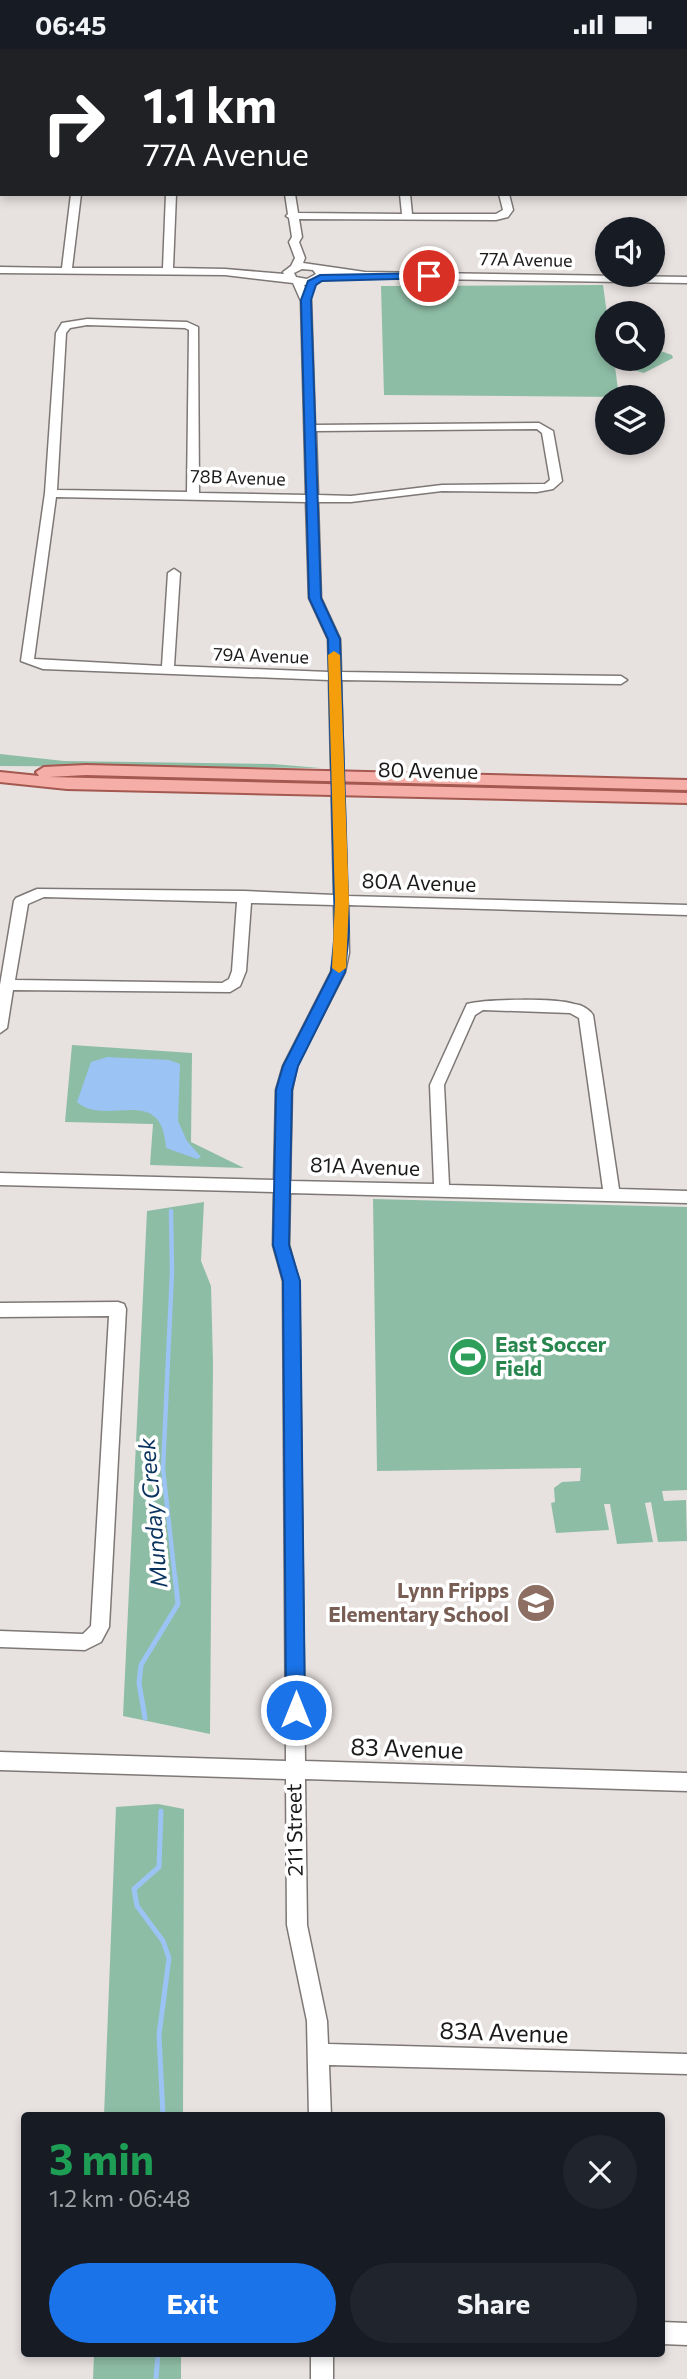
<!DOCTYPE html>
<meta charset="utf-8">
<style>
body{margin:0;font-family:Commissioner,sans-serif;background:#20242c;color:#f1f3f6;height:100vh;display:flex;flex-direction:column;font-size:26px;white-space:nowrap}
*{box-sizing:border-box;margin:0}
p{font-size:23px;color:#9ea1a6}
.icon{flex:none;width:38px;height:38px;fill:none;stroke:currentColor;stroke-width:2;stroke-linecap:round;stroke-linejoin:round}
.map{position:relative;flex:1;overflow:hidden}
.sheet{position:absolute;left:21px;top:2063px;width:644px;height:245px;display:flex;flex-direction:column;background:#171b24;border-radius:7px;box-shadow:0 4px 10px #0003}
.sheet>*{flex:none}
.hud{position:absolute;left:0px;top:0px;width:688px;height:147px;box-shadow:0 4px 10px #0003;background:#202124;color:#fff;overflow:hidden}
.controls{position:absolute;left:595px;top:168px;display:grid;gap:14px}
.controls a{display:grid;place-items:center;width:70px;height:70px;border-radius:50%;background:#171b24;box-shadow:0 4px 10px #0003;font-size:35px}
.pin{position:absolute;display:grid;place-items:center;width:60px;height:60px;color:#fff;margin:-30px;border:4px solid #fff;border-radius:50%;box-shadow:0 2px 7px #0007}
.me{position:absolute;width:77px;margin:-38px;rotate:0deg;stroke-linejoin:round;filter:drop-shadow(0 0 5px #0008)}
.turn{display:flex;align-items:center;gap:24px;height:147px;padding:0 28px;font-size:32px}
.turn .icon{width:91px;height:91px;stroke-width:2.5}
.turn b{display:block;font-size:49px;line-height:60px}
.round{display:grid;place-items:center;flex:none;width:74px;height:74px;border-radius:37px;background:#20242c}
.headline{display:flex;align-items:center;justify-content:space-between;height:119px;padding:0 28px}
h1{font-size:42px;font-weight:700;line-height:52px;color:#1e9e55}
.button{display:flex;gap:14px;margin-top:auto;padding:14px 28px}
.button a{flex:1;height:80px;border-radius:42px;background:#1a73e8;color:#fff;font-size:28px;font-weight:700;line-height:80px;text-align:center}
.button a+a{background:#20242c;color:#f1f3f6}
.status{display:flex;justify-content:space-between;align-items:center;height:49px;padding:0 35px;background:#171b24;direction:ltr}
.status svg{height:19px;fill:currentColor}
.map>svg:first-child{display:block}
.green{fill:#8ebda5}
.water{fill:#9bc3f3}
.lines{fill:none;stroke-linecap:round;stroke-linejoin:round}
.stream-far1{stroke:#9bc3f3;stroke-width:4.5}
.stream{stroke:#9bc3f3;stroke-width:5}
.minor-casing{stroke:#7d7876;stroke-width:3}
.major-casing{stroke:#a45850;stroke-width:4}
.minor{fill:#fff;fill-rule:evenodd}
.major{fill:#f5afa8;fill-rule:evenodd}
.wall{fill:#d7a38a}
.shaded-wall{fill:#af8571}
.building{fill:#fabea1;stroke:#af8571;stroke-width:2}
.route{fill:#1a73e8;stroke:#114b97;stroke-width:2}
.slow{fill:#f59e0b}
.labels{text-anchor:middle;stroke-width:7;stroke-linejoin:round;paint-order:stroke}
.far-street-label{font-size:18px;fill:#1c1a19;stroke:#fff}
.street-label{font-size:21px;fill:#1c1a19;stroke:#fff}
.leisure-label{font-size:21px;font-weight:bold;fill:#27864d;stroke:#fff;text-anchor:start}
.education-label{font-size:21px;font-weight:bold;fill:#785e54;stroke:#fff;text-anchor:end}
.water-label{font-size:23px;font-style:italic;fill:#09335e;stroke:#fff}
.near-street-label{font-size:24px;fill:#1c1a19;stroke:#fff}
</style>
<div class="status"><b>06:45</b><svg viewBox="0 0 49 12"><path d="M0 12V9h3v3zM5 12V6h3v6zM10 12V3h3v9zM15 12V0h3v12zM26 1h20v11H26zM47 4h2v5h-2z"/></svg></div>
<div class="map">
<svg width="687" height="2330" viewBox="0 0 687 2330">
<rect width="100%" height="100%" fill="#e7e1df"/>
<!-- green -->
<path class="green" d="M 603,236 L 607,265 L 607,310 L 614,310 L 619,348 L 384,346 L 381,237 Z
M 655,300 L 672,306 L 673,309 L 644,324 L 627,319 L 637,310 L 653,310 Z
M 0,705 L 64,712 L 273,715 L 320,719 L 0,717 Z
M 72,996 L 192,1004 L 191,1093 L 244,1119 L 150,1116 L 153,1075 L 65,1073 Z
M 373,1150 L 687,1158 L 687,1441 L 662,1442 L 664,1452 L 686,1451 L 687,1492 L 658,1493 L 651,1453 L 645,1454 L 653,1493 L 617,1495 L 610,1455 L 604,1455 L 609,1481 L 556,1484 L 551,1454 L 555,1453 L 554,1439 L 562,1433 L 580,1432 L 581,1419 L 377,1422 Z
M 204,1153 L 201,1212 L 211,1237 L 213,1314 L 210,1685 L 123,1667 L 147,1162 Z
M 158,1755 L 184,1760 L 183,2067 L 104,2067 L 116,1758 Z
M 94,2305 L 181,2305 L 181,2330 L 93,2330 Z"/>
<!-- water -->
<path class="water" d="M 107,1008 L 169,1011 L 180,1015 L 178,1072 L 187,1092 L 201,1108 L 197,1110 L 166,1099 C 162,1033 106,1079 77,1053 L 91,1013 Z"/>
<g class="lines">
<!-- stream-far1 -->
<path class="stream-far1" d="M 171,1162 L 172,1223 L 163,1420 L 175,1529"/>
<!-- stream -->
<path class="stream" d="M 145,1669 L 139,1634 L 141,1616 L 178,1555 L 175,1527
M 161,1762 L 159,1818 L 134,1840 L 137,1857 L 163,1892 L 169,1909 L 159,1986 L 163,2067
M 156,2330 L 158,2305"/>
<defs>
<path id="minor" d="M 686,52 L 687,52 L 687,58 L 686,58 Z
M 71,145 L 81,145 L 72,219 L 163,219 L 166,145 L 176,145 L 173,219 L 225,220 L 284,225 L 283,223 L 291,217 L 295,209 L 289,193 L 292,188 L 289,169 L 286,167 L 288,165 L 285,145 L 295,145 L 298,164 L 402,165 L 400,145 L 410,145 L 412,165 L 496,165 L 503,161 L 499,145 L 509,145 L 513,161 L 508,168 L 496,171 L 299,170 L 302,188 L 299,193 L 305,209 L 303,214 L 365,223 L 687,228 L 687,234 L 365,229 L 326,225 L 326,228 L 312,235 L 304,236 L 311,251 L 315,376 L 539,374 L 553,382 L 562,432 L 553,440 L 537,443 L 442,442 L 351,453 L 318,453 L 321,549 L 340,590 L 341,623 L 621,627 L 627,631 L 621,635 L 341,631 L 347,847 L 687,856 L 687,866 L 348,856 L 349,904 L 345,923 L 297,1017 L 292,1041 L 290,1132 L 434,1135 L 430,1036 L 467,955 C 486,950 555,949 574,955 C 582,956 589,960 593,966 L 619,1140 L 687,1142 L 687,1154 L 290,1144 L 289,1196 L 299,1232 L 305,1712 L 687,1724 L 687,1742 L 305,1730 L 307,1876 L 327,1972 L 328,1995 L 687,2005 L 687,2025 L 329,2016 L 331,2067 L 309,2067 L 307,1972 L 287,1876 L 286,1730 L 0,1721 L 0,1703 L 286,1712 L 283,1232 L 273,1196 L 274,1143 L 0,1136 L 0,1124 L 274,1131 L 276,1041 L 283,1017 L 331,923 L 335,904 L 334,856 L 251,854 L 246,922 L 240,937 L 230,943 L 13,941 L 7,979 L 0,984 L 0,936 L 14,852 L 16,849 L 37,840 L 244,842 L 334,846 L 329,631 L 43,620 L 21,612 L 45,444 L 56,284 L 62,274 L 87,270 L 187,273 L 198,278 L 199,444 L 306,446 L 301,252 L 293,234 L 225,226 L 0,224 L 0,218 L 62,219 ZM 302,220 L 313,221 L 316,225 L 307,230 L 296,228 L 294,224 ZM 87,276 L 185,279 L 189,281 L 187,443 L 57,441 L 66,284 L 70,279 ZM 537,380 L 542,384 L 550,431 L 545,435 L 442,436 L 351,447 L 318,446 L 316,382 ZM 56,448 L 306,453 L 309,549 L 328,590 L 329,623 L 174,617 L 180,524 L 174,520 L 168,524 L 162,617 L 34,610 ZM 44,848 L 237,853 L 232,922 L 229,930 L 222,934 L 15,931 L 28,855 ZM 483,961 L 570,964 L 579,969 L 603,1140 L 449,1136 L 444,1036 L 475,966 Z
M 118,1253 L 124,1255 L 126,1260 L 109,1578 L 101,1593 L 85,1601 L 0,1598 L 0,1582 L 83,1585 L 91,1577 L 109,1267 L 0,1268 L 0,1254 Z
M 662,2273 L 687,2274 L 687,2296 L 662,2295 Z
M 311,2305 L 333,2305 L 333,2330 L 311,2330 Z"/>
<path id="major" d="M 86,716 L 687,731 L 687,741 L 86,726 L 49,728 L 687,744 L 687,754 L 67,740 L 0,733 L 0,723 L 39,727 L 36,723 L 44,718 Z"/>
</defs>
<!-- minor casing -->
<use href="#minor" class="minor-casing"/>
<!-- major casing -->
<use href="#major" class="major-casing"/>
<!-- minor -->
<use href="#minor" class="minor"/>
<!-- major -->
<use href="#major" class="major"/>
</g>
<!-- wall -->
<path class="wall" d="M 186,0 L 337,0 L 332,2 L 183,2 Z"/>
<!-- shaded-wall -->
<path class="shaded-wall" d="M 291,0 L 307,0 L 307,2 L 289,2 Z
M 319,0 L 337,0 L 332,2 L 319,2 Z"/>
<!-- building -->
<path class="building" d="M 186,0 L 291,0 L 289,2 L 183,2 Z"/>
<!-- route -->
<path class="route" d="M 429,224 L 435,227 L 433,229 L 322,232 L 316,236 L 311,251 L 321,549 L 340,590 L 349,882 L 345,923 L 298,1017 L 292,1041 L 289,1196 L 300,1232 L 305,1661 L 302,1667 L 296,1670 L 289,1667 L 286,1661 L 283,1232 L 273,1196 L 276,1041 L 283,1017 L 331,923 L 335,882 L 328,590 L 309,549 L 301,251 L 308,232 L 320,226 Z"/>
<!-- slow -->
<path class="slow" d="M 334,602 L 340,606 L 349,852 L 346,919 L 339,924 L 332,919 L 335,852 L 328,606 Z"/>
<!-- icons -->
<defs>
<symbol id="stadium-disc" viewBox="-11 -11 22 22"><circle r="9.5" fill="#2e9e5b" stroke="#fff"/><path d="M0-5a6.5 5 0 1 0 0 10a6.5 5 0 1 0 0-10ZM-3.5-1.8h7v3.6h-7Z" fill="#fff"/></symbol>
<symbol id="school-disc" viewBox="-11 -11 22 22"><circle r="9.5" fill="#8d6e63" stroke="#fff"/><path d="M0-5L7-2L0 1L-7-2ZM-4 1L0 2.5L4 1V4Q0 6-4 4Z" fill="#fff"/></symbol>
</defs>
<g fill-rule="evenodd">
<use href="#stadium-disc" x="446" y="1286" width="44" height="44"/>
<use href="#school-disc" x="514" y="1532" width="44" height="44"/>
</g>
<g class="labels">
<!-- far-street labels -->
<g class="far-street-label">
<text transform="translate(526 211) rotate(1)" y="6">77A Avenue</text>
<text transform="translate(238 429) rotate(2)" y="6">78B Avenue</text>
<text transform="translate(261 607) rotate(2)" y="6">79A Avenue</text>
</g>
<!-- street labels -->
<g class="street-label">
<text transform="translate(428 722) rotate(1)" y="7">80 Avenue</text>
<text transform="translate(419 834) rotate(2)" y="7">80A Avenue</text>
<text transform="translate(365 1118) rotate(2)" y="7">81A Avenue</text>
<text transform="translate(295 1781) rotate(-91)" y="7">211 Street</text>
</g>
<!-- leisure labels -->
<g class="leisure-label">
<text x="495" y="1303">East Soccer<tspan x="495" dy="24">Field</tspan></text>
</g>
<!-- education labels -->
<g class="education-label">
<text x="509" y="1549">Lynn Fripps<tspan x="509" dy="24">Elementary School</tspan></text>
</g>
<!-- water labels -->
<g class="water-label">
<text transform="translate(153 1464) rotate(-95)" y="8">Munday Creek</text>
</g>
<!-- near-street labels -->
<g class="near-street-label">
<text transform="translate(407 1700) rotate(2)" y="8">83 Avenue</text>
<text transform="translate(504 1984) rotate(2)" y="8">83A Avenue</text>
</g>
</g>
</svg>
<div class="controls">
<a><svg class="icon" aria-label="sound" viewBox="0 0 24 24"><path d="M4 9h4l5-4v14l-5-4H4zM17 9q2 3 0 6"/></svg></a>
<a><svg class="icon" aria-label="search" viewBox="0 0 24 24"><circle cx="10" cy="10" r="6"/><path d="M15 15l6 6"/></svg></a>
<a><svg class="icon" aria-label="layers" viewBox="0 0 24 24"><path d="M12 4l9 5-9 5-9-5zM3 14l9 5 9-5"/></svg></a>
</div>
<div class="pin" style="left:429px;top:227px;background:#d93025"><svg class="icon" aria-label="arrive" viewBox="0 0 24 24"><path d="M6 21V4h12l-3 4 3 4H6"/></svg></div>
<svg class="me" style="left:296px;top:1661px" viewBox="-20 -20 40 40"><circle r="17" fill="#1a73e8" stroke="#fff" stroke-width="3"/><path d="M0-11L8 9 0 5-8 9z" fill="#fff"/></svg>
<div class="hud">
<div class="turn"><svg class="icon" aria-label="right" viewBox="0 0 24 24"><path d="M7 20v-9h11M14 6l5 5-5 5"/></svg><div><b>1.1 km</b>77A Avenue</div></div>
</div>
<section class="sheet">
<div class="headline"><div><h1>3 min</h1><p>1.2 km · 06:48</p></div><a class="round"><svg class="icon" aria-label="close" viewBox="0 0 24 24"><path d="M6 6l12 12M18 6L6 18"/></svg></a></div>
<div class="button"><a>Exit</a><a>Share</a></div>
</section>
</div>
